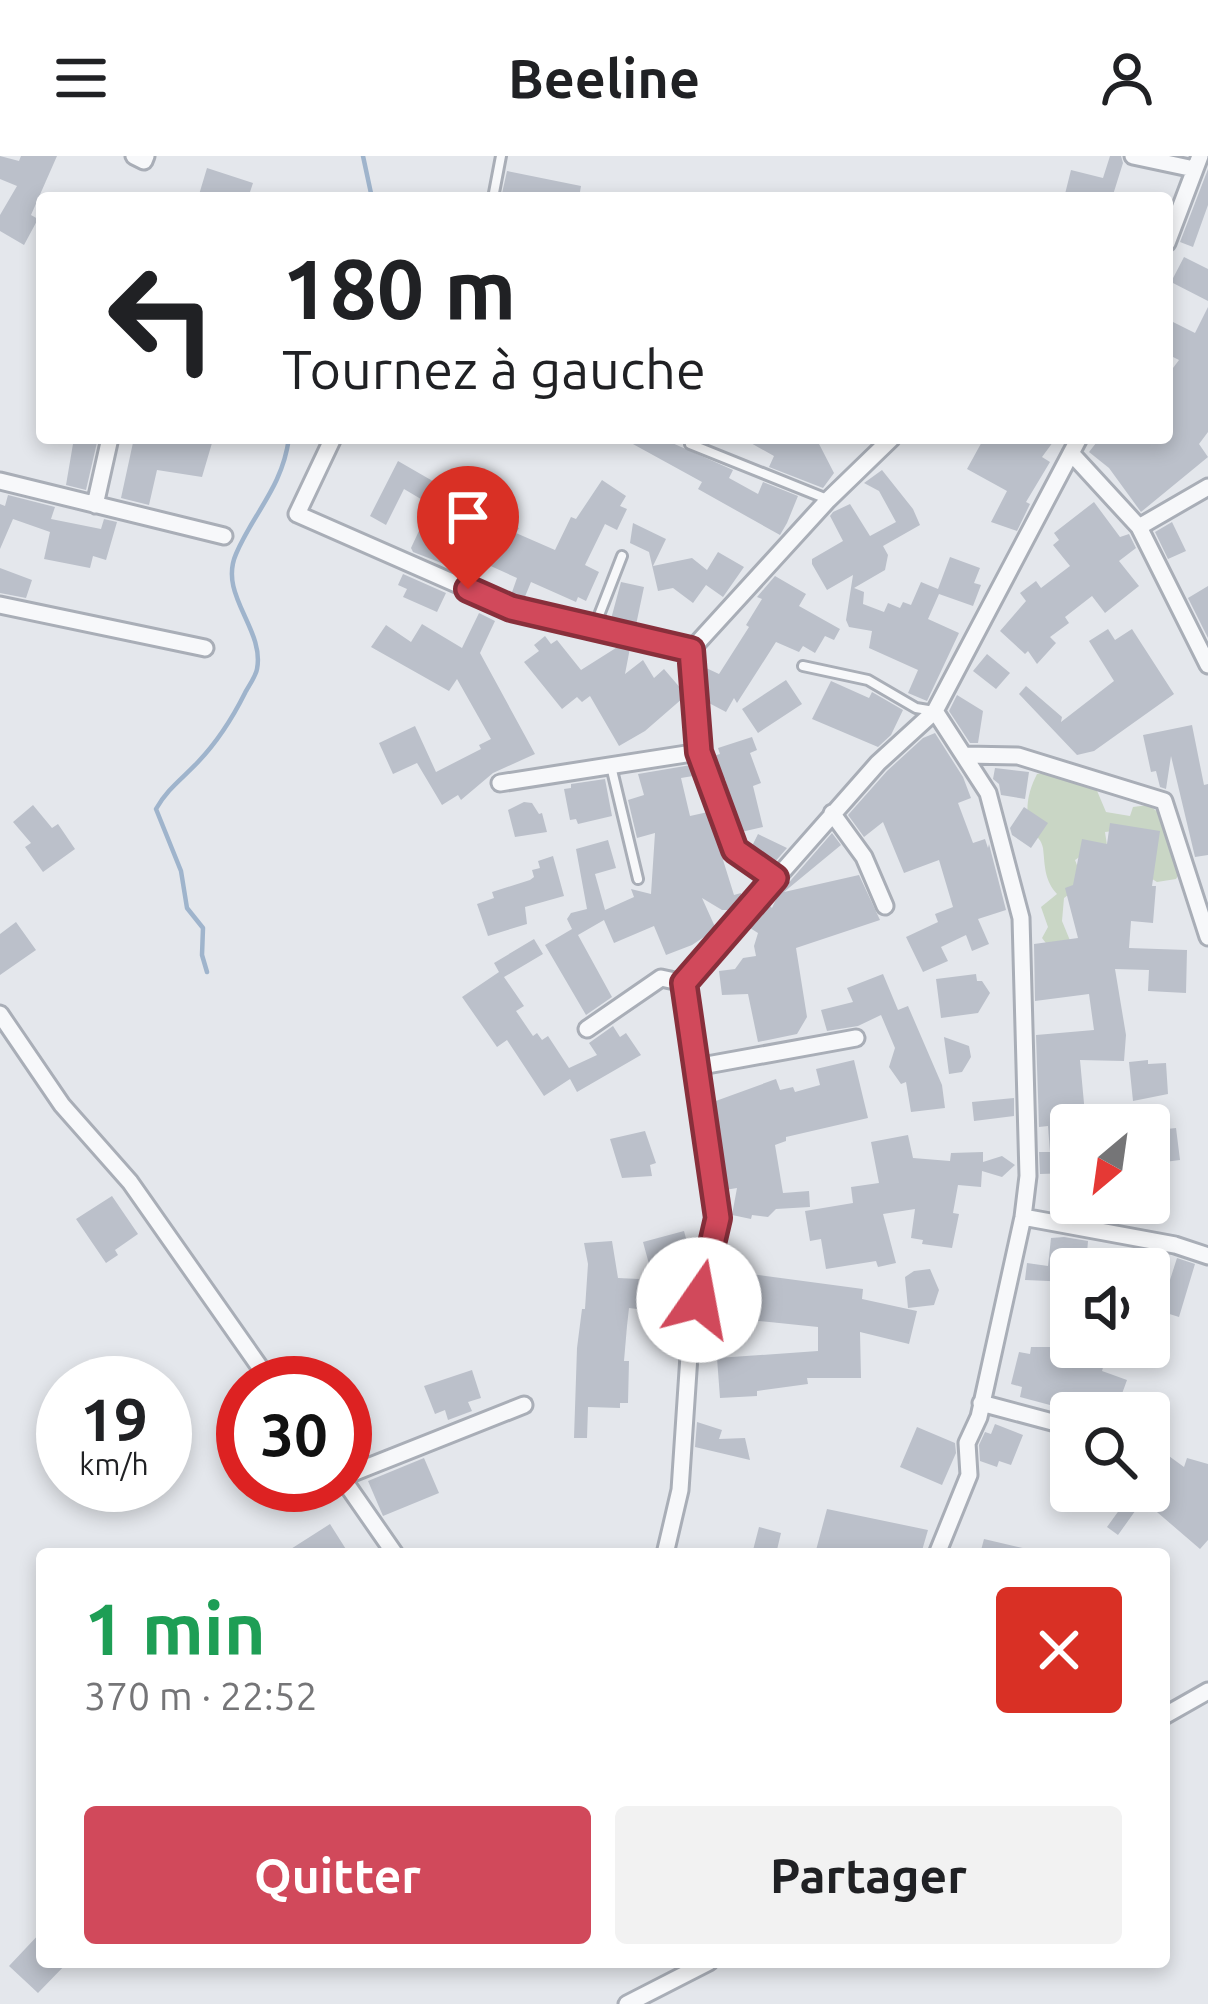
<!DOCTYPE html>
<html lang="fr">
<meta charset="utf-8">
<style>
body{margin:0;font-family:Ubuntu,sans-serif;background:#f2f2f2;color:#202124;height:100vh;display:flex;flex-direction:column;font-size:45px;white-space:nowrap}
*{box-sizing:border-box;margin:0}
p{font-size:39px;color:#757577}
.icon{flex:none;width:66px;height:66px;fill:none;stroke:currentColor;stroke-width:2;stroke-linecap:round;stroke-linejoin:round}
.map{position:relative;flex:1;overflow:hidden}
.drawer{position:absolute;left:36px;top:1392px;width:1134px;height:420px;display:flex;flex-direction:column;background:#fff;border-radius:12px;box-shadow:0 6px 18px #0003}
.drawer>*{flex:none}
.hud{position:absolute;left:36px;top:36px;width:1137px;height:252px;border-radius:12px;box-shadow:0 6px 18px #0003;background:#fff;color:#202124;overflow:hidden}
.needle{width:78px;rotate:209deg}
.controls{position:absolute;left:1050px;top:948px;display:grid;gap:24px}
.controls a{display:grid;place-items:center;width:120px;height:120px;border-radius:12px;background:#fff;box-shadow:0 6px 18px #0003;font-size:60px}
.speed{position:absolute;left:36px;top:1200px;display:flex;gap:24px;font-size:60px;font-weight:700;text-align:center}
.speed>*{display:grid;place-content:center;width:156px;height:156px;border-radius:50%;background:#fff;box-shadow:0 6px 18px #0003;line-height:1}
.speed small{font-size:30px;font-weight:400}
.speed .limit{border:18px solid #d22;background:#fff;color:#111}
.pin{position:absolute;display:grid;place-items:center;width:102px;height:102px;color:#fff;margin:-123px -51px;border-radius:50% 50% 50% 0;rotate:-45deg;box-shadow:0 0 12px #0007}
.pin .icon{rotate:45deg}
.me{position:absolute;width:132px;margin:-66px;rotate:12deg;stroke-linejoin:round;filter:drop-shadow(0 0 9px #0008)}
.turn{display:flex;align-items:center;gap:42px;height:252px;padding:0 48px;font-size:54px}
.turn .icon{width:156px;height:156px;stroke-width:2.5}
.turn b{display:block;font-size:84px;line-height:102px}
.round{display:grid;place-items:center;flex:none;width:126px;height:126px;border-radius:12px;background:#f2f2f2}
.overview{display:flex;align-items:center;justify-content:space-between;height:204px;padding:0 48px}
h1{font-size:72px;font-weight:600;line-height:90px;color:#1e9e55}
.button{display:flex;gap:24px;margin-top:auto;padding:24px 48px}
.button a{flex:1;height:138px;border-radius:12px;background:#d1495b;color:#fff;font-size:48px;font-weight:600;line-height:138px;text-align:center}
.button a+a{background:#f2f2f2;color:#202124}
header{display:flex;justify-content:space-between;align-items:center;height:156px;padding:0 48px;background:#fff;font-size:54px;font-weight:600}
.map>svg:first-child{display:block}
.green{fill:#c9d6c5}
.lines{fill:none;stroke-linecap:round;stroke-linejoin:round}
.stream{stroke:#9fb4cc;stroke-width:4.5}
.building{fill:#bbc0ca}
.lane-casing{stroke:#a9aeb7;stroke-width:14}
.street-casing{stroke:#a9aeb7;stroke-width:21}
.lane{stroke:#f7f8fa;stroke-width:8}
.street{stroke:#f7f8fa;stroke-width:15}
.route-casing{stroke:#882f3b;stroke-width:30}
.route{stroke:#d1495b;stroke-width:21}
</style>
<header><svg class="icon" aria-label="menu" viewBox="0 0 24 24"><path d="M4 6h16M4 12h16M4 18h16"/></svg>Beeline<svg class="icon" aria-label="person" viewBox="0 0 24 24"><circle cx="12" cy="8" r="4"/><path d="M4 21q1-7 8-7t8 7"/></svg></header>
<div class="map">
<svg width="1208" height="1848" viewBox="0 0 1208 1848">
<rect width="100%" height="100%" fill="#e4e7ec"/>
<!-- green -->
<path class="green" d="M 1049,616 L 1095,630 L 1106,656 L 1130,660 L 1133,651 L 1148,649 L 1165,661 L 1182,713 L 1176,723 L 1157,726 L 1149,721 L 1129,673 L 1105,676 L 1108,696 L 1093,692 L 1075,704 L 1080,717 L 1077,732 L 1064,742 L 1062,765 L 1071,787 L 1049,791 L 1042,782 L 1048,771 L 1041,751 L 1057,738 C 1044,724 1045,709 1043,692 C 1041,683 1038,683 1033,675 C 1023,656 1028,636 1037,618 Z"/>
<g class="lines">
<!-- stream -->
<path class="stream" d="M 363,0 L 372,42
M 207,816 L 202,799 L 203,772 L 187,752 L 181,715 L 156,653 C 167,633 183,622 198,606 C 218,585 232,563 245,537 C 248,531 256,520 257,513 C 265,473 218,439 236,398 C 254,356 282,332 289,282"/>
</g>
<!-- building -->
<path class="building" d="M 0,0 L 19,5 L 21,0 L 57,0 L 31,59 L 38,63 L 24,89 L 0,75 L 0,59 L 17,30 L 0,23 Z
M 1110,0 L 1121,0 L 1123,7 L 1112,42 L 1064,42 L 1071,14 L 1103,22 Z
M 207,12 L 253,27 L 248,42 L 198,42 Z
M 1208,13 L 1208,49 L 1193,91 L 1180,86 Z
M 507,15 L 581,30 L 579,42 L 501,42 Z
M 1184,101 L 1208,113 L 1208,145 L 1171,126 Z
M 1208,151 L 1208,276 L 1199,288 L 1208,301 L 1141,356 L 1109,312 L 1089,296 L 1100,282 L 1167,282 L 1167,220 L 1179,204 L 1167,198 L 1167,163 L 1195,177 Z
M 74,282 L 98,282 L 86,334 L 66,329 Z
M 134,282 L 181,282 L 212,287 L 202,321 L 157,314 L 149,349 L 121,342 Z
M 622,282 L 661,282 L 733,314 L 729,322 L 758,338 L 763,326 L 798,340 L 787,367 L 780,379 L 698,333 L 702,326 Z
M 742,282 L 816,282 L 834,317 L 823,332 L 769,311 L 774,300 Z
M 984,282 L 1056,282 L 1042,301 L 1050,306 L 1026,346 L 1030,348 L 1017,375 L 991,366 L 1007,335 L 967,313 Z
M 398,305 L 457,339 L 460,332 L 492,349 L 488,357 L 519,372 L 516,377 L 555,394 L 571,361 L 576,363 L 602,324 L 626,340 L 620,350 L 627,353 L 617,374 L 605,368 L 585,409 L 599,416 L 586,445 L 578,441 L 576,446 L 531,426 L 524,443 L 515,441 L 511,439 L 517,422 L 473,402 L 467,417 L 413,396 L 411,392 L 431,349 L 404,333 L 386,369 L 370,360 Z
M 882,314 L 913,353 L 920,369 L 883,390 L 888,399 L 885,414 L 854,432 L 864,436 L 863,448 L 884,456 L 888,447 L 900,452 L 903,446 L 911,449 L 921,426 L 938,433 L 950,401 L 980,412 L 974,427 L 981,429 L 973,450 L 939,438 L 928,463 L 959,477 L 927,545 L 908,537 L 918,514 L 869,492 L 872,475 L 849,471 L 846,464 L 853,419 L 827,434 L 812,408 L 812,403 L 843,385 L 830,360 L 833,356 L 850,348 L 870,380 L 896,366 L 879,335 L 864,327 Z
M 8,339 L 55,351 L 51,363 L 101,373 L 104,363 L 117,366 L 106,404 L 93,400 L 90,412 L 44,403 L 50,376 L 13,363 L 0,393 L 0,348 L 5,350 Z
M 1094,346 L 1120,381 L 1129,378 L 1136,392 L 1119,405 L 1139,430 L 1105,457 L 1092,440 L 1065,461 L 1069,467 L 1050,481 L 1056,487 L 1037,508 L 1028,495 L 1025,498 L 1000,475 L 1026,445 L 1020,437 L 1036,425 L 1041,432 L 1070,410 L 1053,389 L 1059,384 L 1054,377 Z
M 1172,366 L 1186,395 L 1168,403 L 1155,376 Z
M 633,367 L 666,383 L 653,410 L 692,402 L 707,414 L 718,396 L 744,411 L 723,441 L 706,429 L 693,447 L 673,432 L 658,435 L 649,396 L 630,387 Z
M 0,412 L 32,424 L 26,442 L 0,437 Z
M 403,418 L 446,437 L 437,456 L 403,441 L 407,433 L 398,429 Z
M 775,420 L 806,438 L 799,450 L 840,473 L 834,484 L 825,480 L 815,497 L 803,490 L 799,496 L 776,486 L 737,547 L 734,542 L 726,556 L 707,546 L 704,511 L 719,518 L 749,471 L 746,469 L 762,443 L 757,441 Z
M 621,426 L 644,431 L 636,469 L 611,463 Z
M 1208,430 L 1208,482 L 1188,442 Z
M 479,457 L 495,465 L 480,497 L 535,598 L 493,617 L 461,644 L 458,639 L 442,649 L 417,607 L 393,618 L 379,587 L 415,570 L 436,616 L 481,593 L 479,589 L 491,583 L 457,523 L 449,535 L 371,491 L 386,469 L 411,486 L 422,468 L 462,492 Z
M 1108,473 L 1115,484 L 1132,473 L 1174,538 L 1094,595 L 1077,599 L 1019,538 L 1026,530 L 1062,561 L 1061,566 L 1114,525 L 1089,485 Z
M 545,480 L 551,488 L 557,484 L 581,514 L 619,490 L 630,492 L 625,518 L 643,504 L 654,522 L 664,513 L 682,534 L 683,542 L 645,575 L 619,590 L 590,540 L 582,546 L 577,541 L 562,553 L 524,506 L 539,495 L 534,489 Z
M 987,498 L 1010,517 L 996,533 L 973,515 Z
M 786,524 L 802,548 L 758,577 L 742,553 Z
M 831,525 L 869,542 L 872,536 L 903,554 L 891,579 L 878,591 L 812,563 Z
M 957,539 L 983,555 L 978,587 L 970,587 L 949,555 Z
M 1192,569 L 1204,629 L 1208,628 L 1208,699 L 1195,701 L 1171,600 L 1166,633 L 1160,631 L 1156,615 L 1151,616 L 1143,579 Z
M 935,577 L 963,621 L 971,642 L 958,647 L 973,687 L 985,683 L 988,692 L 989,688 L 1006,754 L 978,763 L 989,788 L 972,795 L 966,779 L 941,791 L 948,805 L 923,816 L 906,781 L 938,766 L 935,758 L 953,751 L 939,704 L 904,717 L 883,666 L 864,681 L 848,659 L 887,615 L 923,582 Z
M 752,581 L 757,594 L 750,597 L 761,627 L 753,630 L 763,671 L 741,676 L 725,623 L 722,624 L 713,600 L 720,598 L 718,592 Z
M 691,609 L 693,620 L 681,622 L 690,660 L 708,656 L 734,739 L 741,737 L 741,744 L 733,754 L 722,754 L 702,742 L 716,773 L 692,789 L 666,799 L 654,770 L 614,787 L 604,764 L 578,779 L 612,841 L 586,859 L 545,789 L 572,773 L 567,763 L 571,757 L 587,753 L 576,693 L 608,684 L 616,712 L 595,718 L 605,754 L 634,741 L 631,733 L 651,738 L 655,677 L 637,682 L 628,644 L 644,639 L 638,618 Z
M 995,612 L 1029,616 L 1025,643 L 1001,639 L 999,628 L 993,623 Z
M 605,623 L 612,660 L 578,668 L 576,663 L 570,664 L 564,633 L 571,632 L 571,628 Z
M 524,646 L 532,647 L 539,658 L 542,657 L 547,676 L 515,681 L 508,654 Z
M 33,649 L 52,672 L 58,668 L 75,693 L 43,716 L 25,691 L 31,687 L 13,666 Z
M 1024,651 L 1048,667 L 1031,692 L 1012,679 L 1010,672 Z
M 1110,667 L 1160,675 L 1152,730 L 1156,730 L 1153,767 L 1131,765 L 1129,792 L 1187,794 L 1186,837 L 1148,835 L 1149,814 L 1115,813 L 1126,879 L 1124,905 L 1080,904 L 1086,969 L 1071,969 L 1071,1017 L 1040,1018 L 1039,996 L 1050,996 L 1048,970 L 1039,971 L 1036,879 L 1094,874 L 1089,838 L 1035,845 L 1034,788 L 1078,782 L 1065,732 L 1073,729 L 1082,683 L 1107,688 Z
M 832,677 L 841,689 L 784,736 L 859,719 L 880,764 L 796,792 L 807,861 L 797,878 L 758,886 L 748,838 L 722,839 L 719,815 L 735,813 L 743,802 L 756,800 L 754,790 L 758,777 L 750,772 L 753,767 L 769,749 L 772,752 L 778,739 Z
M 758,678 L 787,692 L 774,707 L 751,692 Z
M 553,700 L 564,740 L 525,751 L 527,768 L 488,780 L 477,748 L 494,742 L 492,736 L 530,724 L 534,721 L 532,714 L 540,712 L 538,705 Z
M 16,766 L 36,794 L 0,819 L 0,778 Z
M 534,783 L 543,798 L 504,821 L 524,850 L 516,855 L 533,880 L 537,877 L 542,884 L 548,880 L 569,912 L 597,899 L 589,887 L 613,870 L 620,881 L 626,877 L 641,899 L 577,936 L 570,923 L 544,940 L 507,884 L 497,891 L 462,841 L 499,816 L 494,807 Z
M 883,818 L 898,854 L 908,850 L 942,929 L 945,952 L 911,956 L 906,926 L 901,928 L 889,911 L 895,892 L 881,859 L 858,870 L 827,875 L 821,854 L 853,846 L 847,832 Z
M 976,818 L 977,825 L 982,825 L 990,837 L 978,857 L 941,862 L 936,823 Z
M 944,881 L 969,890 L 971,901 L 962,916 L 949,918 Z
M 854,904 L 868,962 L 786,981 L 786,985 L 775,989 L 783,1037 L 809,1035 L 810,1051 L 776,1053 L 768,1061 L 752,1059 L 751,1063 L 732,1059 L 737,1032 L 725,1034 L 713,946 L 776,923 L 780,934 L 793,931 L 795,936 L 820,929 L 816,913 Z
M 1148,904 L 1148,908 L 1166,907 L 1168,938 L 1133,945 L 1129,906 Z
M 1014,942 L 1014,960 L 974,965 L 972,946 Z
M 1176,972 L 1180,1004 L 1149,1008 L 1149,975 Z
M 645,975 L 656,1007 L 650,1009 L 652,1020 L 622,1022 L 610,983 Z
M 908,979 L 913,1002 L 950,1005 L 951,997 L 983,996 L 983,1006 L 1002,1000 L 1015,1009 L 1002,1021 L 982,1015 L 981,1031 L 958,1029 L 953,1057 L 959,1058 L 952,1092 L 922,1088 L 923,1084 L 911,1082 L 915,1053 L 883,1058 L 896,1107 L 878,1111 L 876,1105 L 826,1113 L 821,1083 L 810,1085 L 805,1055 L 853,1047 L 851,1031 L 879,1027 L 871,986 Z
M 112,1040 L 138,1078 L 115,1094 L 118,1099 L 106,1107 L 76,1063 Z
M 684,1075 L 688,1090 L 671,1094 L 673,1102 L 649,1108 L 643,1086 Z
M 1064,1081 L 1088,1085 L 1087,1097 L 1148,1104 L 1148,1113 L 1071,1113 L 1071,1126 L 1025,1124 L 1027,1107 L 1048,1110 L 1051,1082 Z
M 612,1085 L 618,1122 L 639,1123 L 637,1153 L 629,1152 L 627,1170 L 624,1205 L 629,1205 L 628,1247 L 620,1247 L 620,1252 L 588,1251 L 587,1282 L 574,1282 L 577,1192 L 582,1153 L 585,1153 L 588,1108 L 584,1087 Z
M 1177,1102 L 1195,1108 L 1179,1161 L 1160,1155 Z
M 720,1104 L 722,1114 L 863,1133 L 862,1143 L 917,1155 L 909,1188 L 860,1176 L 861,1222 L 807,1222 L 808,1228 L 757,1235 L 757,1240 L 720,1242 L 717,1202 L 818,1195 L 818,1171 L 709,1160 Z
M 930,1113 L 939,1134 L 934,1149 L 908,1152 L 905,1121 L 914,1115 Z
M 1031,1191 L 1109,1191 L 1102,1215 L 1127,1224 L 1115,1257 L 1091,1257 L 1052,1242 L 1050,1249 L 1020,1241 L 1022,1231 L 1011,1228 L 1019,1196 L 1030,1198 Z
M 472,1214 L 481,1242 L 468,1246 L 472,1255 L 448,1264 L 445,1254 L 435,1258 L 424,1230 Z
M 697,1266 L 722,1274 L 719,1283 L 745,1282 L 750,1304 L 695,1291 Z
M 995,1268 L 1023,1279 L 1011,1309 L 999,1305 L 997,1311 L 980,1305 L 979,1289 L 985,1276 L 991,1278 Z
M 917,1271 L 955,1287 L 956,1297 L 942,1329 L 900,1311 Z
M 1162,1295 L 1184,1311 L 1187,1302 L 1208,1308 L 1208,1384 L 1200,1393 L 1143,1344 L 1118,1379 L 1107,1371 L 1133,1335 L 1149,1335 L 1149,1313 Z
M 424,1302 L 439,1337 L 383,1360 L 368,1325 Z
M 827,1353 L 928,1374 L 921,1398 L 815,1398 Z
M 330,1368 L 349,1398 L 283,1398 Z
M 759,1371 L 781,1377 L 776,1398 L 752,1398 Z
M 984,1383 L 1027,1393 L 1026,1398 L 980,1398 Z
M 42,1775 L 42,1806 L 68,1806 L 38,1837 L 9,1810 Z"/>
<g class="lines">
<defs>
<path id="lane" d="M 493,42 L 501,0
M 690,288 L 827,343
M 594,472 L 622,400
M 803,510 L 868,524 L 916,552 L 934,555
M 611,610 L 638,723"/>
<path id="street" d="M 134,0 L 144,5 L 146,0
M 1133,0 L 1194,13
M 1167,87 L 1200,0
M 333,282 L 297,358 L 511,452 L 691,494
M 1071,297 L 1139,371 L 1208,509
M 0,325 L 224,380
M 95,349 L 110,282
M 1139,371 L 1208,331
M 0,449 L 205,492
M 935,555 L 988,637 L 1021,762 L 1028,1020 L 1023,1061 L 979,1261 L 967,1287 L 969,1319 L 937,1398
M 965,599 L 1018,600 L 1164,645 L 1208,781
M 500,627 L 699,596
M 832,657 L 864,701 L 885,750
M 775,722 L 735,695 L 699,596 L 691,494 L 828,344 L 892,282
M 0,858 L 62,949 L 130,1026 L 271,1227
M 587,873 L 661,822 L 684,827
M 696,911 L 856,882
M 1023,1061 L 1175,1089 L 1208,1100
M 981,1247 L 1071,1271
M 345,1320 L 524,1249
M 345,1326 L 395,1398
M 665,1398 L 680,1334 L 690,1185 L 717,1062 L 684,827 L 878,607 L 935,555 L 1079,282
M 1164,1560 L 1208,1535
M 627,1848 L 709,1806"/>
</defs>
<!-- lane casing -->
<use href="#lane" class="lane-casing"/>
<!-- street casing -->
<use href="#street" class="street-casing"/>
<!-- lane -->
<use href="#lane" class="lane"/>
<!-- street -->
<use href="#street" class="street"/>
</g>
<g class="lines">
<defs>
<path id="route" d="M 468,433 L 511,452 L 691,494 L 699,596 L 735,694 L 775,722 L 684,827 L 718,1062 L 699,1144"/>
</defs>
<!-- route casing -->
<use href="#route" class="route-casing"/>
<!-- route -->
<use href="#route" class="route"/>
</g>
</svg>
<div class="controls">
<a><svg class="needle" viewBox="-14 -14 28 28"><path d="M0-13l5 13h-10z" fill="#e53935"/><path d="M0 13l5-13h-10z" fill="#757577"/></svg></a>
<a><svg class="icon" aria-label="sound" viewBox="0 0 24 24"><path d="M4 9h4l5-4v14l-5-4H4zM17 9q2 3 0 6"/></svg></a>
<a><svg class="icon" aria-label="search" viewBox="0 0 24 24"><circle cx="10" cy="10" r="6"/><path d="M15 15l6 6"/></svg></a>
</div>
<div class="speed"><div>19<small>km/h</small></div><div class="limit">30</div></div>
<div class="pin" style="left:468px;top:433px;background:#d93025"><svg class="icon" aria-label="arrive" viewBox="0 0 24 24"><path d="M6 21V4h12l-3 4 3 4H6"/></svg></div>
<svg class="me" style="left:699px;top:1144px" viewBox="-20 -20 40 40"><circle r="19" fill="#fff"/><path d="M0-13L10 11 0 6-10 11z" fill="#d1495b"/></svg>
<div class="hud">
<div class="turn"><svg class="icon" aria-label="left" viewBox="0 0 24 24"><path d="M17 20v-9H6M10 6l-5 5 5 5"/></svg><div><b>180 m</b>Tournez à gauche</div></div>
</div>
<section class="drawer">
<div class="overview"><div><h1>1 min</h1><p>370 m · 22:52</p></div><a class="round" style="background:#d93025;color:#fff"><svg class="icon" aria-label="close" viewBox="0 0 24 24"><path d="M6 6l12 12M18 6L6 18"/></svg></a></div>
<div class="button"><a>Quitter</a><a>Partager</a></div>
</section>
</div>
